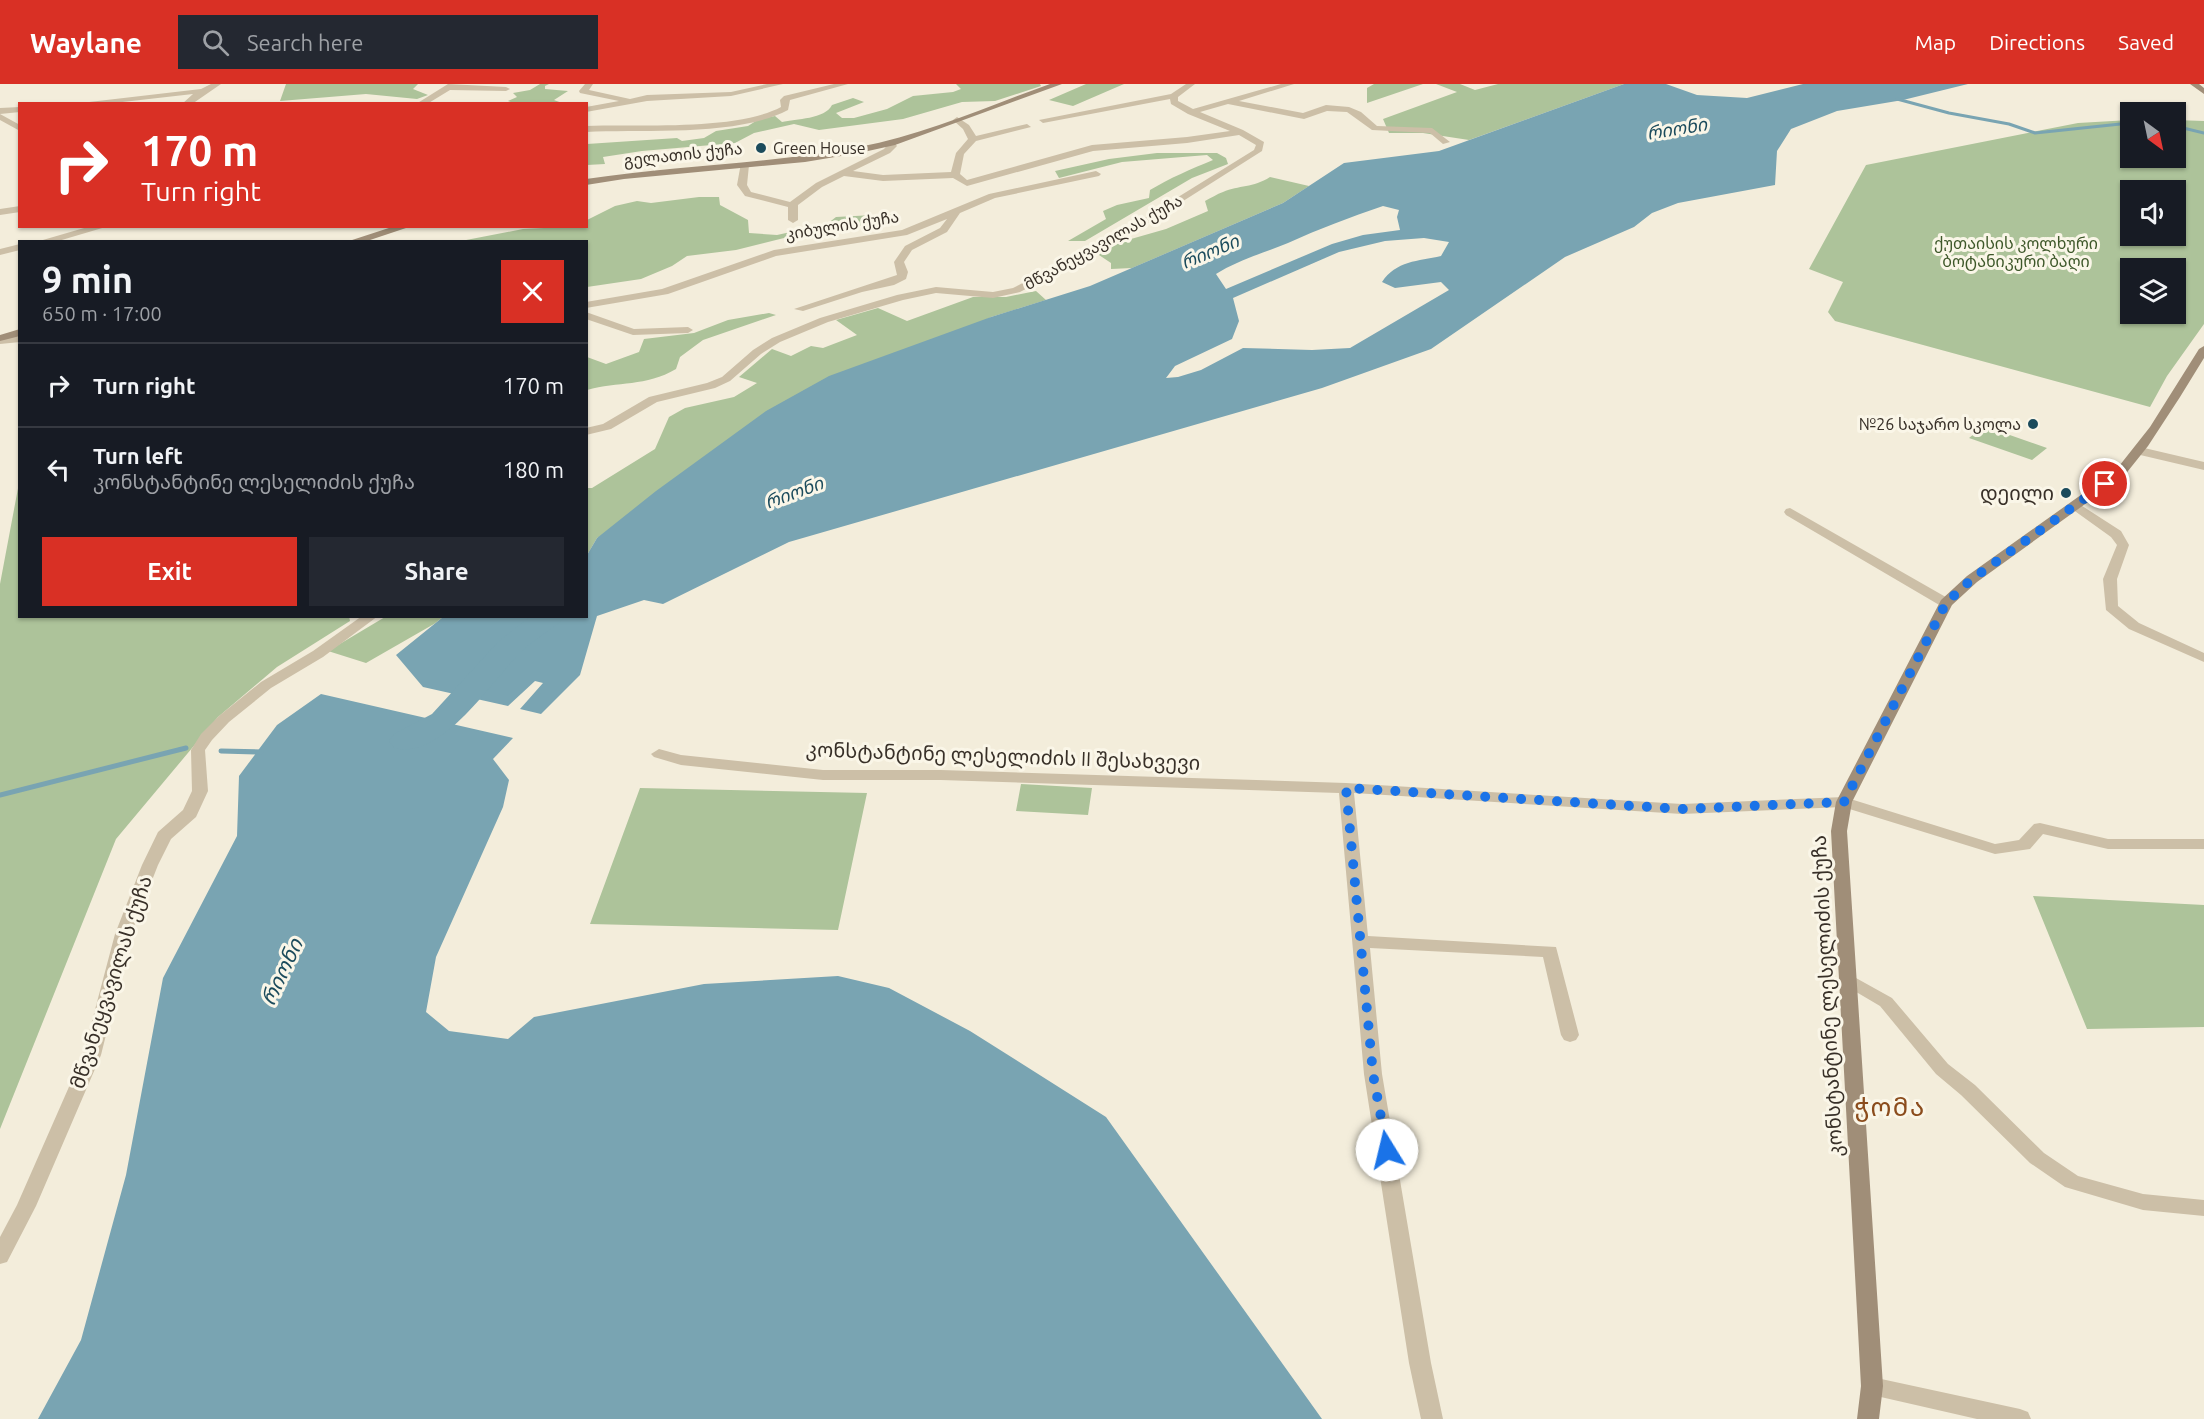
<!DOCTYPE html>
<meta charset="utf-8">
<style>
body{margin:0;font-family:Ubuntu,"Noto Sans Georgian",sans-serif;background:#242831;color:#f1f3f6;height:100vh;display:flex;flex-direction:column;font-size:22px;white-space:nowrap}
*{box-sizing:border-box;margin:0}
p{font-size:20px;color:#9ea1a6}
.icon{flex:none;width:33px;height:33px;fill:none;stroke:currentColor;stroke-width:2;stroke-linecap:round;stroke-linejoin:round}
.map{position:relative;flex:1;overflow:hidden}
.panel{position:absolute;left:18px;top:156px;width:570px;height:378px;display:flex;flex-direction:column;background:#171b24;border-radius:0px;box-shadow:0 2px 4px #0004}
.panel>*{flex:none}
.guide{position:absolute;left:18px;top:18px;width:570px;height:126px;border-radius:0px;box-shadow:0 2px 4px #0004;background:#d93025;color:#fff;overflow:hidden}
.needle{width:39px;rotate:147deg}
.tools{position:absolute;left:2120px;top:18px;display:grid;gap:12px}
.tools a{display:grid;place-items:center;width:66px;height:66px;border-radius:0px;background:#171b24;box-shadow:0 2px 4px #0004;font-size:30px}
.pin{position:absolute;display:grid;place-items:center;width:51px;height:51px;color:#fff;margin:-26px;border:3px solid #fff;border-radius:50%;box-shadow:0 2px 6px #0007}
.me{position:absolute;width:66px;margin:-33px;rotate:351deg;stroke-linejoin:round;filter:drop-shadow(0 0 4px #0008)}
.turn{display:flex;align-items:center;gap:21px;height:126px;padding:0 24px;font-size:27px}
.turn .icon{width:78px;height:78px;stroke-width:2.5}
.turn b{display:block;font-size:42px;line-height:51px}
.round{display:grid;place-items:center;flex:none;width:63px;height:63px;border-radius:0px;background:#242831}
.overview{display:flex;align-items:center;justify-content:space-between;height:102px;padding:0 24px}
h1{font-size:36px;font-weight:700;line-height:45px}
.primary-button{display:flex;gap:12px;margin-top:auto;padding:12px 24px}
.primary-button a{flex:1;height:69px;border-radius:0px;background:#d93025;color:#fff;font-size:24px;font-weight:700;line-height:69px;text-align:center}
.primary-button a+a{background:#242831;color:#f1f3f6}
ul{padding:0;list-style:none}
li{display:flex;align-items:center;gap:18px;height:84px;padding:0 24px;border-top:2px solid #363941}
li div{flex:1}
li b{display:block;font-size:22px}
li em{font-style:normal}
header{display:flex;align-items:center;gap:36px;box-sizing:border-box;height:84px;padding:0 30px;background:#d93025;color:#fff}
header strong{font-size:28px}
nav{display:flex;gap:33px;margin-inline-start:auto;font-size:21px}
.search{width:420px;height:54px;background:#242831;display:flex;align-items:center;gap:15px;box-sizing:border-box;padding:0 21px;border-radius:0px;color:#9ea1a6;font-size:22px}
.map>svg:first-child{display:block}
.green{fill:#adc39a;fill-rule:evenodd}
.water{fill:#79a4b2;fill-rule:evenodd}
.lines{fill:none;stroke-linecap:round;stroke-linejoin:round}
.stream-far1{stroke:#79a4b2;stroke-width:3}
.stream{stroke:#79a4b2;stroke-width:5}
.river{fill:#79a4b2;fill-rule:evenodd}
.minor{fill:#ccbfa7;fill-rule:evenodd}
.secondary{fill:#a08e78;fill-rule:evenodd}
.route{stroke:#1a73e8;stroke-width:10;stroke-dasharray:0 18}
.poi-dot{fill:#1b4b5c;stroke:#faf6e8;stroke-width:2}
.labels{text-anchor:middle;stroke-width:6;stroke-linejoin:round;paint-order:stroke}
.far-poi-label{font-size:16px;fill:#383028;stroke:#faf6e8;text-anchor:start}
.far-street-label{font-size:16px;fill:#383028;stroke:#faf6e8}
.far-park-label{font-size:16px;fill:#3e582a;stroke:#faf6e8}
.far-water-label{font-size:18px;font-style:italic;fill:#1b4b5c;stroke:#faf6e8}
.poi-label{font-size:20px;fill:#383028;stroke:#faf6e8;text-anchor:end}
.street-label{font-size:20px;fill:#383028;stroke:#faf6e8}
.water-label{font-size:21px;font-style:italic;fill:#1b4b5c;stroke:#faf6e8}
.near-neighbourhood-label{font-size:26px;letter-spacing:1.5px;fill:#8b4c1c;stroke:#faf6e8}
</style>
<header>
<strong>Waylane</strong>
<div class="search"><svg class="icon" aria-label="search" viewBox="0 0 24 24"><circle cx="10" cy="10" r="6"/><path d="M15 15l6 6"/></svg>Search here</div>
<nav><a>Map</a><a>Directions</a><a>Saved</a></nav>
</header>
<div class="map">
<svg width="2204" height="1335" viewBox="0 0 2204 1335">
<rect width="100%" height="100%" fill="#f3eddb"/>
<!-- green -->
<path class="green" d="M 286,0 L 418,0 L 413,5 L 428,11 L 417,15 L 366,10 L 280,17 Z
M 540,0 L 549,0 L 545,2 L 545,5 L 568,7 L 554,16 L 562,19 L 516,20 L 508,17 L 517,13 L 513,9 L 530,6 Z
M 956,0 L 1040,0 L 1041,2 L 995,17 L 962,18 L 903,35 L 819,46 L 794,40 L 754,49 L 735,59 L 642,67 L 603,73 L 605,80 L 587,81 L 587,60 L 677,54 L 682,57 L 704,54 L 716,47 L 748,42 L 759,35 L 775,32 L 782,38 C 796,35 825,35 832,21 L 853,14 L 864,18 L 836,29 L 842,34 L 854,34 L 887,25 L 913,12 L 953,8 L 961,5 Z
M 1086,0 L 1124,0 L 1073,22 L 1049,16 Z
M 1374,0 L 1423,0 L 1367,19 L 1367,4 Z
M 1436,0 L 1460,0 L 1475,6 L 1498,0 L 1624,0 L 1469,56 L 1423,49 L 1389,49 L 1383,35 L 1457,8 Z
M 2130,36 L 2130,74 L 2175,74 L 2175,36 L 2204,37 L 2204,240 L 2167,292 L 2150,323 L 1835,237 L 1828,228 L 1843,198 L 1809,185 L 1866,81 L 2078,39 ZM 2130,106 L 2175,106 L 2175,152 L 2130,152 ZM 2130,184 L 2175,184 L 2175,230 L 2130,230 Z
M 1157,69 L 1217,69 L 1226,74 L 1228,80 L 1192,94 L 1085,157 L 1068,157 L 1106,135 L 1103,127 L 1117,121 L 1149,114 L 1150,106 C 1170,94 1191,85 1213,76 L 1207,71 L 1122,78 L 1059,94 L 1055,87 L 1109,75 Z
M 1270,93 L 1309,102 L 1283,119 L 1132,184 L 1111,185 L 1111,179 L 1096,169 L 1124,157 L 1166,145 L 1208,127 L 1205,117 C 1211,114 1217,110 1223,108 C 1239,101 1253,104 1270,93 Z
M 699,113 L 719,113 L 720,121 L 748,136 L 749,149 L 777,151 L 827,140 L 836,133 L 893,130 L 888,138 L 792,152 L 736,166 L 687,172 L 672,182 L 641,195 L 587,203 L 586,158 L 461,157 L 523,145 L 586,142 L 587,136 L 615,122 L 637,117 L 651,119 Z
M 1036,207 L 1046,216 L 991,233 L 597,454 L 587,471 L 587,404 L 592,404 L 655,365 L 669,333 L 685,324 L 734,313 L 757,299 L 739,293 L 772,265 L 791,272 L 811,262 L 823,264 L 857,251 L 836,236 L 878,224 L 907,237 L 973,213 L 1006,213 Z
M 769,229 L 776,231 L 703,256 L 680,273 L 676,285 C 646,303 618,297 587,306 L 587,273 L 606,280 L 639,268 L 644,255 L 694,249 L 728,236 Z
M 1984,342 L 2047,364 L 2032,376 L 1969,354 Z
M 19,399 L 20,532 L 349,532 L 350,537 L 277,583 L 218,633 L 116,755 L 0,1045 L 0,500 Z
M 385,533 L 443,533 L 434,540 L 366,579 L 328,567 Z
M 1021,700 L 1092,704 L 1088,731 L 1016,727 Z
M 640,704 L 867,709 L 838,846 L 590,840 Z
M 2033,812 L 2204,821 L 2204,943 L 2087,945 Z"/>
<!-- water -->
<path class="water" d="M 1624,0 L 1666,0 L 1697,11 L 1747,14 L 1803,0 L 1968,0 L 1903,16 L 1837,27 L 1791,45 L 1777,67 L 1775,101 L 1678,119 L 1652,129 L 1634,143 L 1565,173 L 1431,265 L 1322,304 L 789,458 L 663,520 L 644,516 L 597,532 L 580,591 L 541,630 L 520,625 L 543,599 L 535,597 L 508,622 L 423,603 L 396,571 L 443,533 L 586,532 L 587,471 L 597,454 L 656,407 L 766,327 L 829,292 L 991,233 L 1090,202 L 1283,119 L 1344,79 L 1439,67 ZM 1383,122 L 1399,126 L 1397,133 L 1400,146 L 1363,151 L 1332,160 L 1226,205 L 1216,190 C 1238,176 1264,169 1288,159 C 1319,145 1350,133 1383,122 ZM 1424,154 L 1449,158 L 1441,172 C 1418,177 1396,177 1382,198 L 1395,204 L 1441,198 L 1449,206 L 1350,264 L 1312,266 L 1243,264 L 1201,286 L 1178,293 L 1166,294 L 1175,282 L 1232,255 L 1239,237 L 1233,214 L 1339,168 L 1385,157 Z
M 321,610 L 513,654 L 493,675 L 509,696 L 503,723 L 436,873 L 426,928 L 449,947 L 508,955 L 534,933 L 704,900 L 838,892 L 889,904 L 970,947 L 1106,1033 L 1322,1335 L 38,1335 L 81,1256 L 126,1091 L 163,894 L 237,752 L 239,692 L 277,641 Z"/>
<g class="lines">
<!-- stream-far1 -->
<path class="stream-far1" d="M 1897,15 L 1949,29 L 2009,40 L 2035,49 L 2130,39
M 2175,42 L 2204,49"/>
<!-- stream -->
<path class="stream" d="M 221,667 L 261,668
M 0,711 L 186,664"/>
<!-- river -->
<path class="river" d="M 531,532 L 564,532 L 560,538 C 546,549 529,559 517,572 C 488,602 441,676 394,664 L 389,657 L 394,650 L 432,630 L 498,558 Z"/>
<!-- minor -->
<path class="minor" d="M 211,0 L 221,0 L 192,20 L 182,20 L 193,10 L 105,20 L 72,20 L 201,5 Z
M 448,0 L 506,3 L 510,5 L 506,7 L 450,6 L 427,20 L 416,20 Z
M 585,0 L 593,0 L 589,6 L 630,15 L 647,11 L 731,8 L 767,0 L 783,0 L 731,12 L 647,17 L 586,28 L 586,23 L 619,17 L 580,9 L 579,7 Z
M 834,0 L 848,0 L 790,16 L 788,26 C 737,53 645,45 586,48 L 586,42 C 639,40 736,47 781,23 L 780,16 L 784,12 Z
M 1186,0 L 1195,0 L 1178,13 L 1178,17 L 1193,25 L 1281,0 L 1294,0 L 1239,17 L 1303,29 L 1326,21 L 1349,23 L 1361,28 L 1377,42 L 1432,44 L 1450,58 L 1443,60 L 1430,49 L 1372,46 L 1347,28 L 1327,27 L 1304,35 L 1228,20 L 1200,28 L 1243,46 L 1264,58 L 1262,67 L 1139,145 L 1020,208 L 993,214 L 936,209 L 903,216 L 828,238 L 780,258 L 761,270 L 730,297 L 715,304 L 657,318 L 611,345 L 586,351 L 586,344 L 603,340 L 649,313 L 707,299 L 722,293 L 753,266 L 772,254 L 820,234 L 897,211 L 936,203 L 993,208 L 1013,204 L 1133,141 L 1254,66 L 1256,61 L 1239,51 L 1187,59 L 1093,67 L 967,102 L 953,94 L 883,97 L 844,92 L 822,103 L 798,121 L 798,136 L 793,139 L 788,136 L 788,123 L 745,112 L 737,101 L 741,79 L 749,81 L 747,101 L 751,108 L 790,118 L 816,99 L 884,65 L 892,56 L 897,62 L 890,69 L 853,87 L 883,91 L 951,88 L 956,69 L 968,55 L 963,45 L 953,36 L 957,33 L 969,41 L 976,52 L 1027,40 L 1031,43 L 976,57 L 964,70 L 960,90 L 967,96 L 1092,61 L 1187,53 L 1230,47 L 1188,30 L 1171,20 L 1170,15 L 1043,39 L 1039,36 L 1171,10 Z
M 20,23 L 20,28 L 0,30 L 20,41 L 20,47 L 0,36 L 0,24 Z
M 1096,87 L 1101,90 L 1099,92 L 995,114 L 960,129 L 947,148 L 912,166 L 904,178 L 908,188 L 906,195 L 894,201 L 862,208 L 803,227 L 794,225 L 897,191 L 894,178 L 905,162 L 940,144 L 947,135 L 907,151 L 776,172 L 668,210 L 586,224 L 586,218 L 662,205 L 774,166 L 902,146 L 989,110 Z
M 20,122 L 20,128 L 0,131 L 0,125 Z
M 91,142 L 109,142 L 55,158 L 36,158 Z
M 20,160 L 20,166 L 0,171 L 0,165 Z
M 586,228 L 634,245 L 688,243 L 693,246 L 688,249 L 633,251 L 586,235 Z
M 20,252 L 20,258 L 0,260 L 0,254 Z
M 2140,363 L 2204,378 L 2204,386 L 2136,370 L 2134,367 Z
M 2076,418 L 2121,447 L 2129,461 L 2117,495 L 2118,522 L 2139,539 L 2204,569 L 2204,578 L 2129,545 L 2106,526 L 2103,495 L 2117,461 L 2111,453 L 2072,425 L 2070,422 Z
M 1790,424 L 1951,516 L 1953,519 L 1946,523 L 1941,522 L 1786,431 L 1784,428 L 1786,425 Z
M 362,532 L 378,532 L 323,573 L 271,604 L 229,638 L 212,656 L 205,666 L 208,707 L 196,733 L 171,755 L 158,781 L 131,850 L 101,971 L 36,1122 L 7,1178 L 0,1180 L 0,1153 L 17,1121 L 83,971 L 115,850 L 142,781 L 158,748 L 183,726 L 192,707 L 191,666 L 201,650 L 219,632 L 261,598 L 313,567 Z
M 659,665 L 681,671 L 823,686 L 941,686 L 1346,699 L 1682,720 L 1844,713 L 1995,760 L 2019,756 L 2034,740 L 2040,739 L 2108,755 L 2204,755 L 2204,765 L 2108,765 L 2043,750 L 2030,765 L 1995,770 L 1843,723 L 1682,730 L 1354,709 L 1368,852 L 1556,863 L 1579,951 L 1576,956 L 1570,958 L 1564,956 L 1561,951 L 1543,873 L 1370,864 L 1382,990 L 1431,1279 L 1443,1335 L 1421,1335 L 1409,1279 L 1364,990 L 1339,709 L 941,696 L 823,696 L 681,681 L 654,673 L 651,670 Z
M 1847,889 L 1892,914 L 1948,980 L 1975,1001 L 2044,1069 L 2078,1092 L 2143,1110 L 2204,1116 L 2204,1132 L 2143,1126 L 2065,1103 L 2030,1079 L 1961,1011 L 1936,990 L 1880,922 L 1841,899 L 1838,895 L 1841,891 Z
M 1872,1293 L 2020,1325 L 2028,1328 L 2031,1335 L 1977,1335 L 1872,1311 L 1864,1309 L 1861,1302 L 1864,1295 Z"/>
<!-- secondary -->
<path class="secondary" d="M 1050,0 L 1062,0 L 895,61 L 859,69 L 805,78 L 624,95 L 586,101 L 586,95 C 677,81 769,80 859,63 C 924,51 988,22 1050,0 Z
M 2190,0 L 2199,0 L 2204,4 L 2204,10 Z
M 395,142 L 412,142 L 364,158 L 346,158 Z
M 20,245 L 20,252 L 0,257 L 0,251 Z
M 2204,262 L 2204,274 L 2180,313 L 2148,362 L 2124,392 L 1977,498 L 1952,521 L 1852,718 L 1847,747 L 1883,1302 L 1879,1335 L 1857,1335 L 1861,1302 L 1831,747 L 1836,718 L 1941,516 L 1967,492 L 2116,386 L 2150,343 L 2199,265 Z"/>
</g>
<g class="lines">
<!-- route -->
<path class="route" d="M 1387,1066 L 1373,990 L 1346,704 L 1682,725 L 1844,718 L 1946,519 L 1972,495 L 2105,400"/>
</g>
<!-- markers -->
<g class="poi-dot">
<circle cx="761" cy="64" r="6"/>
<circle cx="2033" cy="340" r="6"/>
<circle cx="2066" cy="409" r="6"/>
</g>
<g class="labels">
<!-- far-poi labels -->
<g class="far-poi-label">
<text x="773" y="70">Green House</text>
<text x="2021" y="346" text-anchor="end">№26 საჯარო სკოლა</text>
</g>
<!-- far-street labels -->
<g class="far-street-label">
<text transform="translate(683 70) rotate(-6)" y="6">გელათის ქუჩა</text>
<text transform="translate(842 141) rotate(-9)" y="6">კიბულის ქუჩა</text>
<text transform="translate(1103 158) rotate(-29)" y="6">მწვანეყვავილას ქუჩა</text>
</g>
<!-- far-park labels -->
<g class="far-park-label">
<text x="2016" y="165">ქუთაისის კოლხური<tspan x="2016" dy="18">ბოტანიკური ბაღი</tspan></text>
</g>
<!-- far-water labels -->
<g class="far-water-label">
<text transform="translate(1677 45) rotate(-9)" y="6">რიონი</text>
<text transform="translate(1210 168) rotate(-23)" y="6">რიონი</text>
<text transform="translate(794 409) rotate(-20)" y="6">რიონი</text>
</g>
<!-- poi labels -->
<g class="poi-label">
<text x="2054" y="416">დეილი</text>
</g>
<!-- street labels -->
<g class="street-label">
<text transform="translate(1003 672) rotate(2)" y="7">კონსტანტინე ლესელიძის II შესახვევი</text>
<text transform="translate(111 898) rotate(-72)" y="7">მწვანეყვავილას ქუჩა</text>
<text transform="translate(1827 912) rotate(-93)" y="7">კონსტანტინე ლესელიძის ქუჩა</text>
</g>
<!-- water labels -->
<g class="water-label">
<text transform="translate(282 888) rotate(-65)" y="7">რიონი</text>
</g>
<!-- near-neighbourhood labels -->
<g class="near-neighbourhood-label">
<text x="1890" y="1032">ჭომა</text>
</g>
</g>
</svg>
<div class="tools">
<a><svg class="needle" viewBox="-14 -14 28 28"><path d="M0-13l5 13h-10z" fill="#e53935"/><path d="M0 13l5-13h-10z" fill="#9ea1a6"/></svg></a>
<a><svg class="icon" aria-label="sound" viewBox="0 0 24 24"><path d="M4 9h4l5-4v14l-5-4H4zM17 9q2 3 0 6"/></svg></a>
<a><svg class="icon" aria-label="layers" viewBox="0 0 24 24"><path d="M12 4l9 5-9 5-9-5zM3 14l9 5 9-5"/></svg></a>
</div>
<div class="pin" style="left:2105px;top:400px;background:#d93025"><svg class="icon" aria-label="arrive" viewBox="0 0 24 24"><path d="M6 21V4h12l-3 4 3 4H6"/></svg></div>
<svg class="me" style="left:1387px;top:1066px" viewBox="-20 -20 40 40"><circle r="19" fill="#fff"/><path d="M0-13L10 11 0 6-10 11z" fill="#1a73e8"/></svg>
<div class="guide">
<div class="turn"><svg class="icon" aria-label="right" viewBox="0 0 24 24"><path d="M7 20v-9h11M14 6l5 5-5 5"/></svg><div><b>170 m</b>Turn right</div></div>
</div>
<section class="panel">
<div class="overview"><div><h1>9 min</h1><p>650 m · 17:00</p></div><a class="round" style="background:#d93025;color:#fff"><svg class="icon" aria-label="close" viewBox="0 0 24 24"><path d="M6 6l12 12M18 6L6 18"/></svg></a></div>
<ul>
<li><svg class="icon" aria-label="right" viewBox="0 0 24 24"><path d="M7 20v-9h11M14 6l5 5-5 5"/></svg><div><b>Turn right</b></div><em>170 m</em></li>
<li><svg class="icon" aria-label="left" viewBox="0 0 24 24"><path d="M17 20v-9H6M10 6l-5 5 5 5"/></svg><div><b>Turn left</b><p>კონსტანტინე ლესელიძის ქუჩა</p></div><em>180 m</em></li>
</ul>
<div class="primary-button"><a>Exit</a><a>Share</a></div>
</section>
</div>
